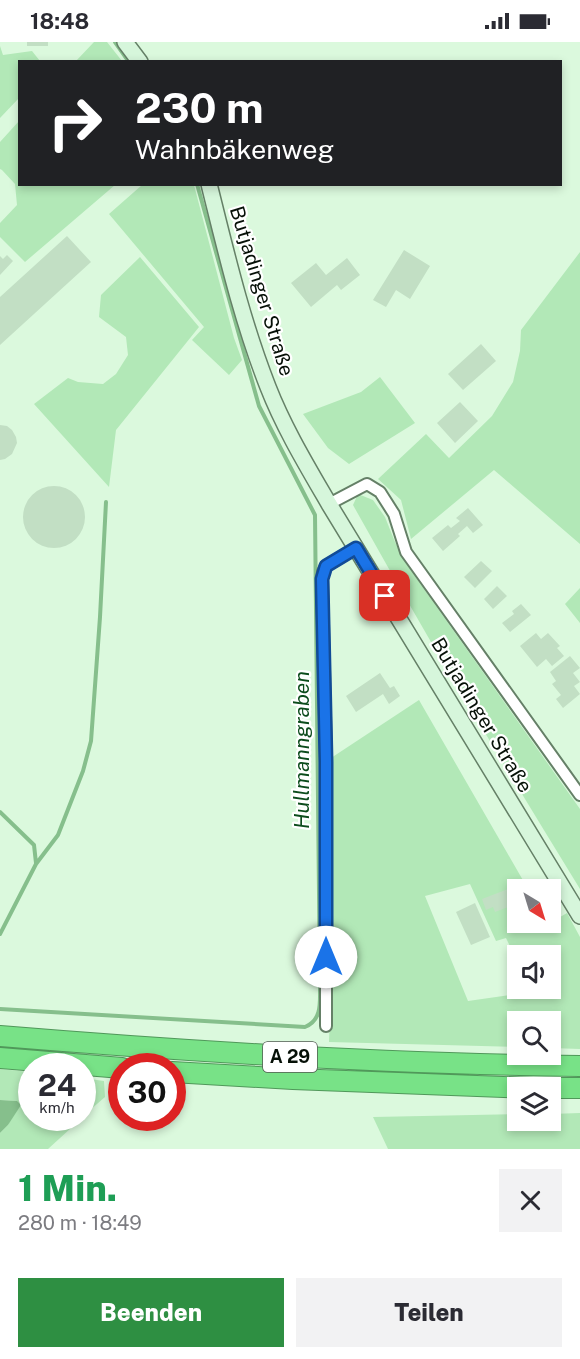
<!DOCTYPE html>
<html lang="de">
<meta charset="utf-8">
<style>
body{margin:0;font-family:"Public Sans",sans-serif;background:#f2f2f3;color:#2b2b33;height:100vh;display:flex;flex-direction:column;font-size:22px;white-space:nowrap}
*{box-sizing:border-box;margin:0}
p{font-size:20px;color:#7c7c81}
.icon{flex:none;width:33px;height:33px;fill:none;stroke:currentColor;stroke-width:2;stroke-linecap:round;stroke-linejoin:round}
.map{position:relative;height:1107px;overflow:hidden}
.details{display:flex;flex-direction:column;background:#fff;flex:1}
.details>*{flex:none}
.hud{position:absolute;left:18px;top:18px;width:544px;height:126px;border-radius:0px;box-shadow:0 3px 9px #0003;background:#202124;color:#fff;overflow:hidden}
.needle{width:39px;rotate:142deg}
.buttons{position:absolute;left:507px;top:837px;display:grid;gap:12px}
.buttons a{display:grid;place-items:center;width:54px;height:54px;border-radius:0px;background:#fff;box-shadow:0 3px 9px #0003;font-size:30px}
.speed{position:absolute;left:18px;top:1011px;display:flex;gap:12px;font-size:30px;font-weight:700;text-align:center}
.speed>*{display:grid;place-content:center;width:78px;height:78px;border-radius:50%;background:#fff;box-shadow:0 3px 9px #0003;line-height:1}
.speed small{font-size:15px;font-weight:400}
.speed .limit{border:9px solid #d22;background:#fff;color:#111}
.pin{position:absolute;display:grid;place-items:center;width:51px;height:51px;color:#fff;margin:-26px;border-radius:12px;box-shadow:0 3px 9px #0006}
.me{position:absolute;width:66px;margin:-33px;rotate:0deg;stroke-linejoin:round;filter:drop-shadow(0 0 4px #0008)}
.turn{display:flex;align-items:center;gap:21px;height:126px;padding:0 18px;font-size:27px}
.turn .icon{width:78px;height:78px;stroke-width:2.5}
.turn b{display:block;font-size:42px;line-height:51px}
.round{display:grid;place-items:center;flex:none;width:63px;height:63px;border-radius:0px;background:#f2f2f3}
.overview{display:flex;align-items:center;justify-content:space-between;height:102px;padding:0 18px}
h1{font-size:36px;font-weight:800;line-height:45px;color:#1e9e55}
.button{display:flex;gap:12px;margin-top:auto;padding:12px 18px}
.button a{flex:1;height:69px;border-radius:0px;background:#2e8f42;color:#fff;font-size:24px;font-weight:800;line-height:69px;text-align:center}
.button a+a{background:#f2f2f3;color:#2b2b33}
.status{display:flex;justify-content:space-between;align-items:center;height:42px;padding:0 30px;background:#fff;direction:ltr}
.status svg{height:16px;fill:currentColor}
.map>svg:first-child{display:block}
.green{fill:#b2e8b7;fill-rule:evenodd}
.water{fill:#86bf8c}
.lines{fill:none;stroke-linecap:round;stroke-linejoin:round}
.stream{stroke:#86bf8c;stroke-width:4}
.building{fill:#c2dfc4}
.street-casing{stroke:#658067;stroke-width:14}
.secondary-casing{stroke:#658067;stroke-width:18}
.highway-casing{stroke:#50985a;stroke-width:22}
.street{stroke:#fff;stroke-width:10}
.secondary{stroke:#d6f6db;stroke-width:15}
.highway{stroke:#78e287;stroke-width:20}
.route-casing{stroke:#114b97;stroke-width:15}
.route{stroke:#1a73e8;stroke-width:10}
.labels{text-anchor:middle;stroke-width:4.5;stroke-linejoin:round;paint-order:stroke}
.shield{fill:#fff;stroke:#515851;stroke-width:1.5}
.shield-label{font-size:18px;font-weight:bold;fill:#061007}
.street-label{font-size:20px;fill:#061007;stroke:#fff}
.water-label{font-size:21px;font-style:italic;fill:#0c4c1c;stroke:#fff}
</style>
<div class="status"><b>18:48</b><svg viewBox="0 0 49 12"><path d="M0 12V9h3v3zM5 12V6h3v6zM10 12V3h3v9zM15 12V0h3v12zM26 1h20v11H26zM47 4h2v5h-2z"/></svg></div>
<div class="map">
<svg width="580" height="1107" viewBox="0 0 580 1107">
<rect width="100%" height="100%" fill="#dbf9dd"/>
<!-- green -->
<path class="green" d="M 94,0 L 107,0 L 122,19 L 76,19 Z
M 0,4 L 3,13 L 32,9 L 40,19 L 20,20 L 19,56 L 0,76 Z
M 19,79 L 20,142 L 115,143 L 25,220 L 0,195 L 0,181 L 17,163 L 15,142 L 2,128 L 0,127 L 0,100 Z
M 142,143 L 194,143 L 234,296 L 242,318 L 229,333 L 192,298 L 204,285 L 109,172 Z
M 580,210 L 580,502 L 494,428 L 411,497 L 401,458 L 378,437 L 426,392 L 449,416 L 492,374 L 513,340 L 520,309 L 521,288 Z
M 140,215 L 199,285 L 116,388 L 109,445 L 34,362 L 68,336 L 78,340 L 103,342 L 116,332 L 128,313 L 126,295 L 99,275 L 101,253 Z
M 380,335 L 415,381 L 349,422 L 328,406 L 303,372 L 361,350 Z
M 358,452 L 373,458 L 385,475 L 395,500 L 407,523 L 580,767 L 580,847 C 502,720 425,593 353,463 Z
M 580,546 L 580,581 L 565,562 Z
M 419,658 L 528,847 L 518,848 L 518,880 L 547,880 L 548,882 L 567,871 L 580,895 L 580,1007 L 551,1006 L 550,980 L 518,980 L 517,1005 L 329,1000 L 330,972 L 331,716 ZM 470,842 L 496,899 L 506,896 L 517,919 L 518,914 L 550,914 L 550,946 L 530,947 L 531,950 L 468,959 L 425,854 Z
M 0,1027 L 31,1030 L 32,1076 L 82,1076 L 48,1107 L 0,1107 L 0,1091 L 8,1083 L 17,1059 L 0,1058 Z
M 83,1036 L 104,1039 L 105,1055 L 82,1075 Z
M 580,1071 L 580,1107 L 388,1107 L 373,1075 L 517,1072 L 518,1078 L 550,1078 L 551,1072 Z"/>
<!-- water -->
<path class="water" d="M 0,1058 L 17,1059 L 21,1063 L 8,1083 L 0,1091 Z"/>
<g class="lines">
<!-- stream -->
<path class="stream" d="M 115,0 L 129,20
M 0,770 L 34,803 L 36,821
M 0,892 L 36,822 L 58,793 L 83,729 L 91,699 L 100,575 L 106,460
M 0,967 L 305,985 C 322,978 320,961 320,945 L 315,473 L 259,364 L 197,142"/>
</g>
<!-- building -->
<path class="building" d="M 27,0 L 48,0 L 48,4 L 27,4 Z
M 67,194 L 91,220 L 0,303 L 0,255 Z
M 404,208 L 430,224 L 410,257 L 396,248 L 386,265 L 373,258 Z
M 7,213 L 13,219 L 0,233 L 0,214 L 3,217 Z
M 347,216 L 360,233 L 341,248 L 337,243 L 311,265 L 291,241 L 316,221 L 326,233 Z
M 481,302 L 496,319 L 463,348 L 448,332 Z
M 460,360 L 478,379 L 455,401 L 437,381 Z
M 0,383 L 7,384 L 12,388 L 16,395 L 17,401 L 12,412 L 5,417 L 0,418 Z
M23 475a31 31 0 1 1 62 0a31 31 0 1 1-62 0Z
M 468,466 L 483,483 L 473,491 L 467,484 L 458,492 L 460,494 L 443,509 L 432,496 L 448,483 L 451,486 L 460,479 L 456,476 Z
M 481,519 L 492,529 L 475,546 L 464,535 Z
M 497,544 L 507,554 L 493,567 L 484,557 Z
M 521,562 L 531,573 L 510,590 L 502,581 L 514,572 L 512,569 Z
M 536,591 L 541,597 L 548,591 L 560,604 L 557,606 L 564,614 L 552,624 L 546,617 L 537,625 L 520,604 Z
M 570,614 L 580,626 L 573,631 L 580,640 L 574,644 L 580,652 L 563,666 L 556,657 L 561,653 L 552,642 L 556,639 L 550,630 Z
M 380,631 L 390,646 L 394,644 L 400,654 L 389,662 L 383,652 L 356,670 L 346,654 Z
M 513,845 L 518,857 L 518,861 L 495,870 L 493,865 L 486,868 L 482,857 Z
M 475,861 L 490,895 L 471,903 L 456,870 Z"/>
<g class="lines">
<defs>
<path id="street" d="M 329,462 L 367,442 L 380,450 L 394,472 L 406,510 L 580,753
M 326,984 L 326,720 L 322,537 L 323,530 L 326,524 L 356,506"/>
<path id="secondary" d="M 125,0 L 140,20
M 209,142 C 226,210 242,279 268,345 C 284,386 307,424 329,462 L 580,874"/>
<path id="highway" d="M 0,994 C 193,1010 386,1022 580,1024
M 0,1016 L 122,1026
M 172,1030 L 293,1037 L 533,1046
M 550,1046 L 580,1046"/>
</defs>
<!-- street casing -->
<use href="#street" class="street-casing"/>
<!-- secondary casing -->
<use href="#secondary" class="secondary-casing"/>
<!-- highway casing -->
<use href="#highway" class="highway-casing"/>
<!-- street -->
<use href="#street" class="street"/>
<!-- secondary -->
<use href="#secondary" class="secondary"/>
<!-- highway -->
<use href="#highway" class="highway"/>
</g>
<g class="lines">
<defs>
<path id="route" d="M 326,915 L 326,720 L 322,537 L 326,524 L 356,506 L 385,554"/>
</defs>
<!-- route casing -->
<use href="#route" class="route-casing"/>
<!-- route -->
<use href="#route" class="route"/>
</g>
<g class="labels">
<!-- shield labels -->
<rect class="shield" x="263" y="1000" width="54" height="30" rx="4.5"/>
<g class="shield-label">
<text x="290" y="1021">A 29</text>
</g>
<!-- street labels -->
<g class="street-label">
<text transform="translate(262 249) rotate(73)" y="7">Butjadinger Straße</text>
<text transform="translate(482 673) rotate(59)" y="7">Butjadinger Straße</text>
</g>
<!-- water labels -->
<g class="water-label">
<text transform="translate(302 708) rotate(-90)" y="7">Hullmanngraben</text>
</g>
</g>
</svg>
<div class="buttons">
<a><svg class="needle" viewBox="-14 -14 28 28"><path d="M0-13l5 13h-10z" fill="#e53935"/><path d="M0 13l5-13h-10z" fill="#7c7c81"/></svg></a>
<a><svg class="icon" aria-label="sound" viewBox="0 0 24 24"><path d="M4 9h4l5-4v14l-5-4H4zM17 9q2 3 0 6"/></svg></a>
<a><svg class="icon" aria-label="search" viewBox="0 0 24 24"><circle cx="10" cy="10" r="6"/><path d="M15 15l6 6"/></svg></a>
<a><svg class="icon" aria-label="layers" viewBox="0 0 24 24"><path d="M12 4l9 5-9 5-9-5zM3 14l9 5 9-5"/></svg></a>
</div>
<div class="speed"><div>24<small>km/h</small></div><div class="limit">30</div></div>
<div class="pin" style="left:385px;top:554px;background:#d93025"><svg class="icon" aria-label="arrive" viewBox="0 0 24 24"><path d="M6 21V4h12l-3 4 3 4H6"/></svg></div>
<svg class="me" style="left:326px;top:915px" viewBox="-20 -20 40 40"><circle r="19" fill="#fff"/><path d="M0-13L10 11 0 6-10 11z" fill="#1a73e8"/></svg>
<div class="hud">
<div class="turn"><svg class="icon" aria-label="right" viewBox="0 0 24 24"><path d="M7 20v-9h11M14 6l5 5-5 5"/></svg><div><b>230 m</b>Wahnbäkenweg</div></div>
</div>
</div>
<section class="details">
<div class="overview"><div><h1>1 Min.</h1><p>280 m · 18:49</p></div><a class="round"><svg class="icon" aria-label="close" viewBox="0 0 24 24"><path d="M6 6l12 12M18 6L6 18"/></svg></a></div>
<div class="button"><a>Beenden</a><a>Teilen</a></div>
</section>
